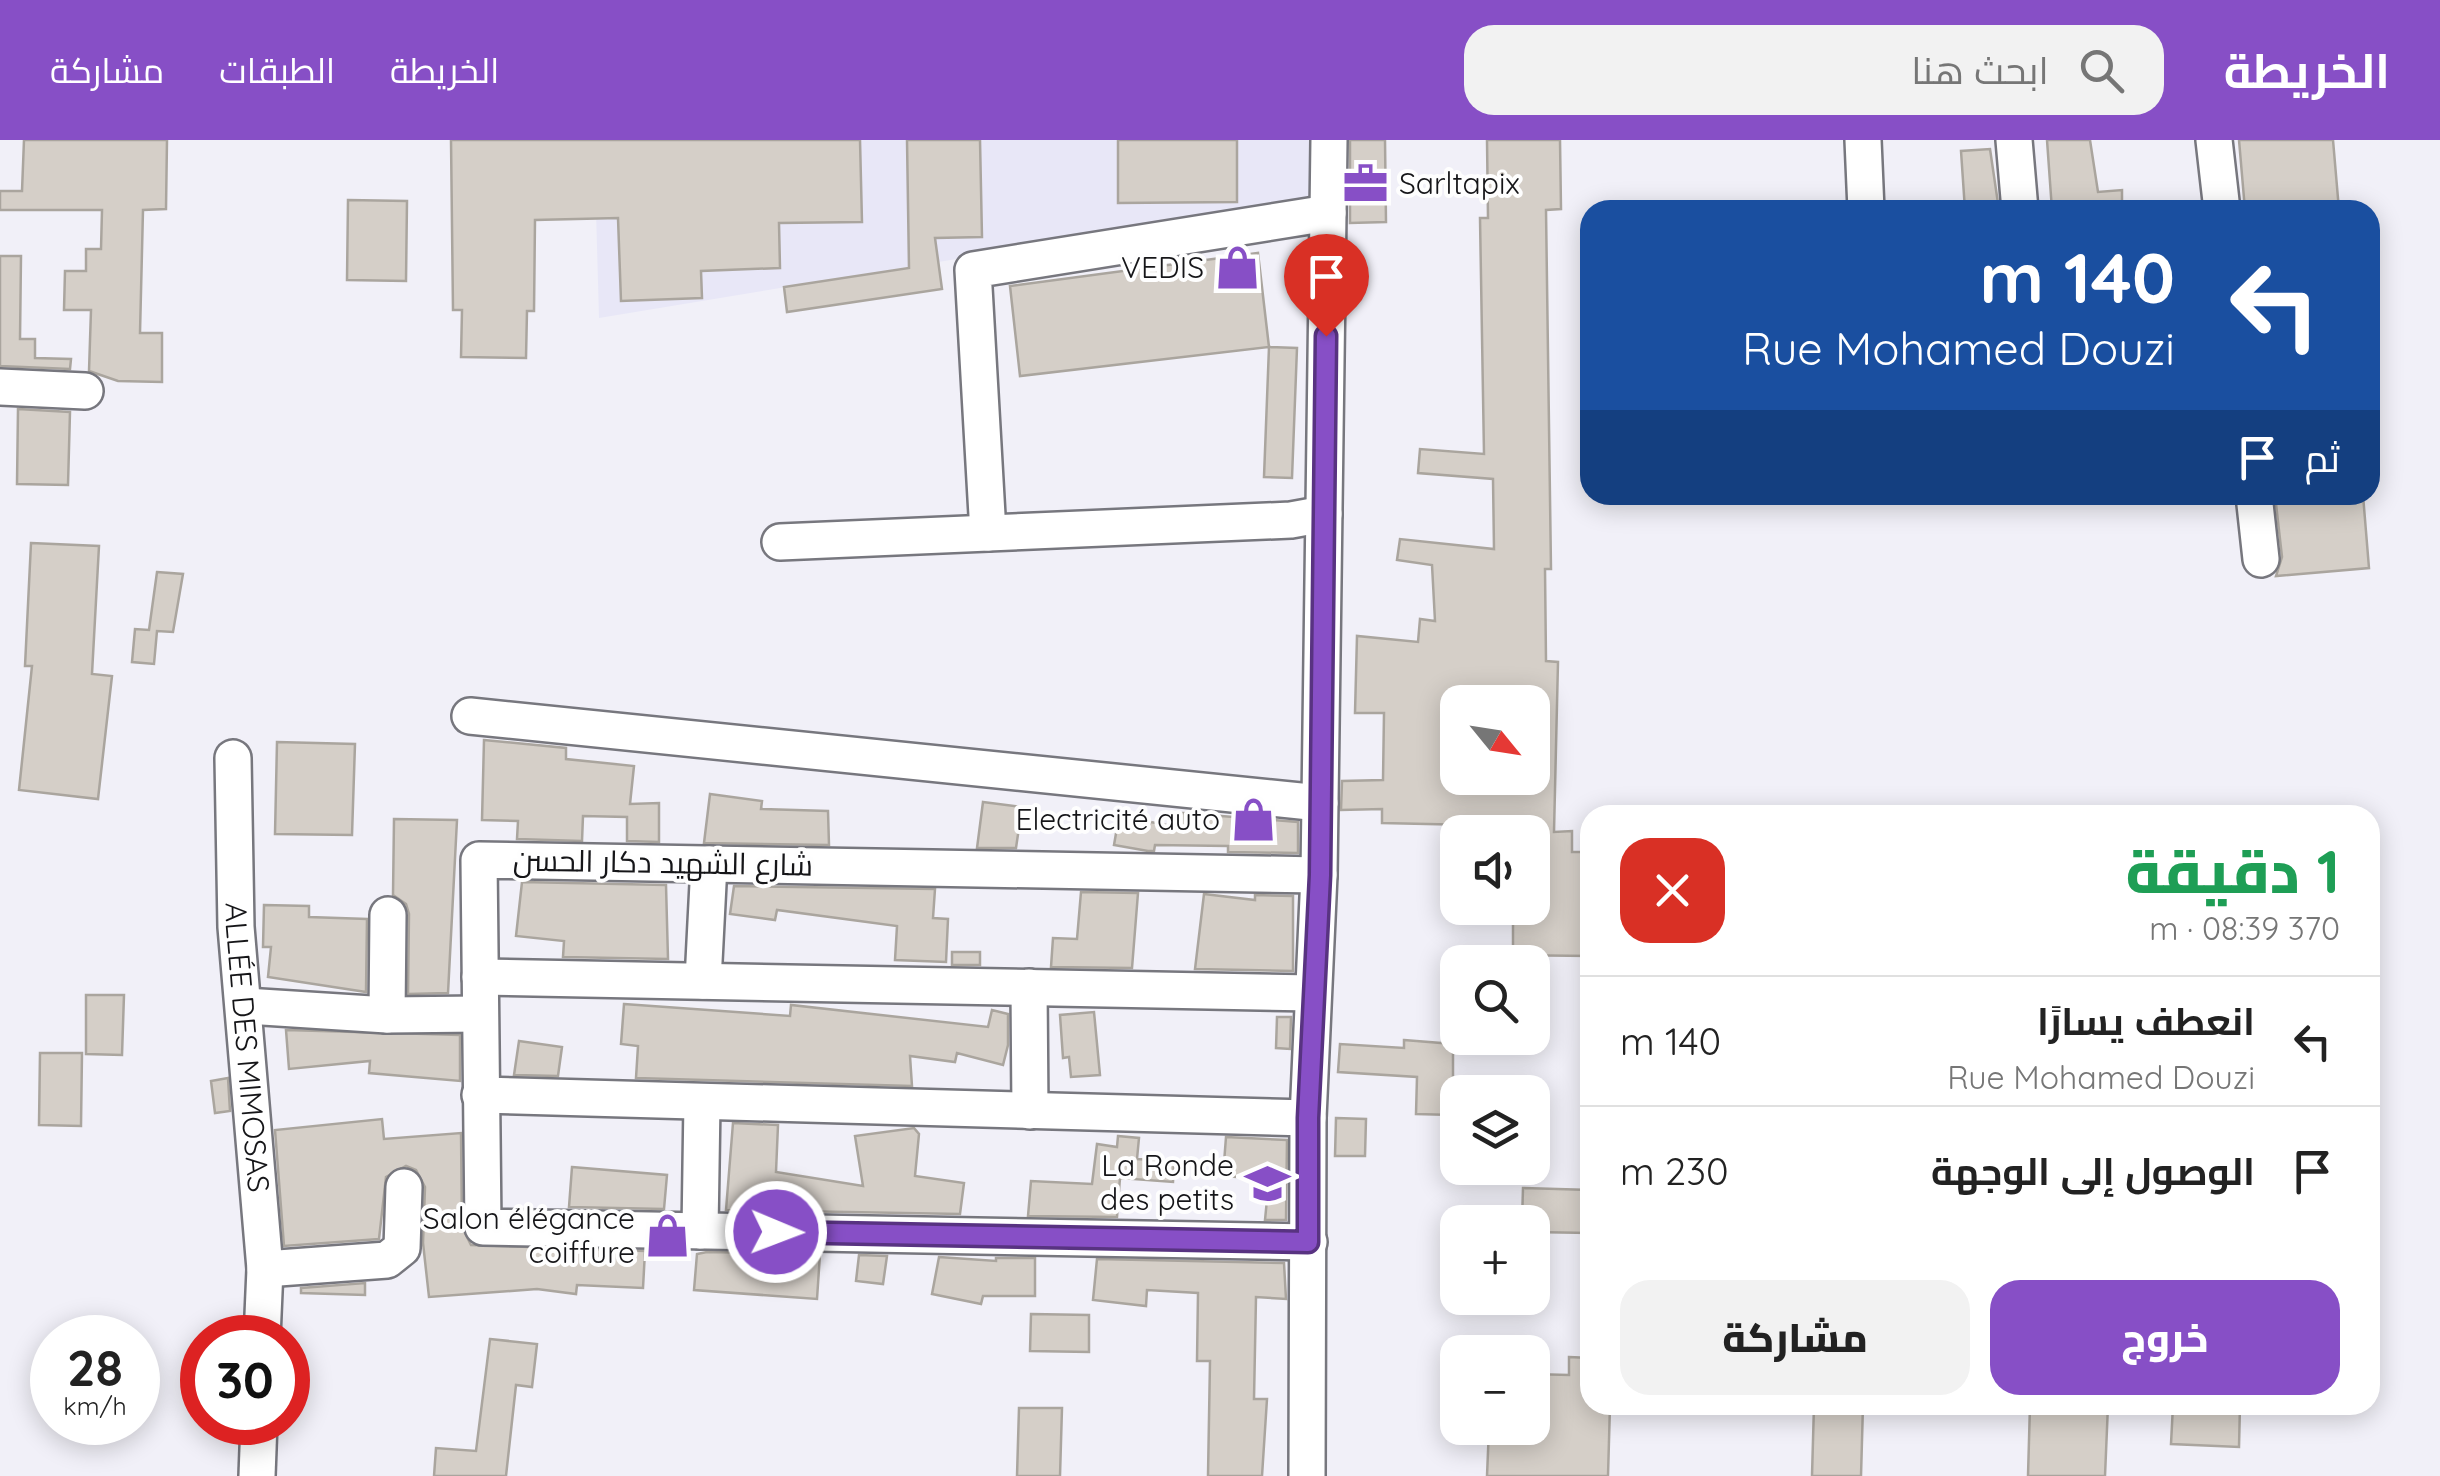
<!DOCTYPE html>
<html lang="ar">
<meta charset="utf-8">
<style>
body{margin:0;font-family:Quicksand,Cairo,sans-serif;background:#f2f2f2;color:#222;direction:rtl;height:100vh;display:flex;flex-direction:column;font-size:38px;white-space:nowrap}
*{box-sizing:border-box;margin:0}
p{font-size:32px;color:#767676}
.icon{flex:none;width:55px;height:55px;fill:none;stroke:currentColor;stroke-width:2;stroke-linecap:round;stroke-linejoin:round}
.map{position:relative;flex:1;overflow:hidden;direction:ltr}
.sheet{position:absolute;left:1580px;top:665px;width:800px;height:610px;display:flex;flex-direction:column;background:#fff;border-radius:30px;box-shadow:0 5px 25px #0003;direction:rtl}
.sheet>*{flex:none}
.top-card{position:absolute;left:1580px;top:60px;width:800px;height:305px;border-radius:30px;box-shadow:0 5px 25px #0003;direction:rtl;background:#1a4fa0;color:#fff;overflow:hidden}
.needle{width:65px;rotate:120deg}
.tools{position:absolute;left:1440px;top:545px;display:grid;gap:20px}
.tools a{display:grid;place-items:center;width:110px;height:110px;border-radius:20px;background:#fff;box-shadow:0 5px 25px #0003;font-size:50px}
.speed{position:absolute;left:30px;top:1175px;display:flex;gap:20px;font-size:50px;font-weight:700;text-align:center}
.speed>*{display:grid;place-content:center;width:130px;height:130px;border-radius:50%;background:#fff;box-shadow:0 5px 25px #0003;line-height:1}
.speed small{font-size:25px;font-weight:400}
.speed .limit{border:15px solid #d22;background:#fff;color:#111}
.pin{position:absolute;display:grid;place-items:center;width:85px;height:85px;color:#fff;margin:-102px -42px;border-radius:50% 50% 50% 0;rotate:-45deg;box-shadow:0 0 10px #0007}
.pin .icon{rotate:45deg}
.me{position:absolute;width:110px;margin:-55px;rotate:91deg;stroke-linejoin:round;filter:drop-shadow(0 0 8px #0008)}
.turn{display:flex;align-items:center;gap:35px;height:210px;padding:0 40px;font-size:45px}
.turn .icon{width:130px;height:130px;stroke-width:2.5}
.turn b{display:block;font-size:70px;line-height:85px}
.then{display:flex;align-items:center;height:95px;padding:0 40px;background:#0003;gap:20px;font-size:38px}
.round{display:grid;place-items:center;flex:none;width:105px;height:105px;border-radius:30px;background:#f2f2f2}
.head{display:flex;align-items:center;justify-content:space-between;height:170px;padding:0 40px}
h1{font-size:60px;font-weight:800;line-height:75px;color:#1e9e55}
.primary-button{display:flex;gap:20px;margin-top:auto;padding:20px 40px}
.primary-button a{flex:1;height:115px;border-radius:30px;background:#874fc6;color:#fff;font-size:40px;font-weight:800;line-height:115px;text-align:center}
.primary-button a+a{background:#f2f2f2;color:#222}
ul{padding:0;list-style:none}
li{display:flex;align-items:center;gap:30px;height:130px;padding:0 40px;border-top:2px solid #e0e0e0}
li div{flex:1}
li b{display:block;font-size:38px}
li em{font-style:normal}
header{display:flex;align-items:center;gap:60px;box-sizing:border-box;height:140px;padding:0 50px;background:#874fc6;color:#fff}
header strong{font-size:48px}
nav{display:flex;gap:55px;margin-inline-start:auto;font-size:35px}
.search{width:700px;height:90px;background:#f2f2f2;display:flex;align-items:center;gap:25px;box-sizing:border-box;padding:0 35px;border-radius:30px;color:#767676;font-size:38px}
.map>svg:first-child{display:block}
.built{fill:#e8e7f7}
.building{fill:#d5cfc8;stroke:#aaa59e;stroke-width:2.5;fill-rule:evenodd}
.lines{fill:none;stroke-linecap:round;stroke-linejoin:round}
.minor-casing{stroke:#77777e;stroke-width:40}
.minor{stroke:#fff;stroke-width:35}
.route-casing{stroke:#583381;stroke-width:25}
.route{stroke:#874fc6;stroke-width:18}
.labels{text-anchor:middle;stroke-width:8;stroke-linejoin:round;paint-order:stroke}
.poi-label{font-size:30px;fill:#151518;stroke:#fefefe;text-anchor:end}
.street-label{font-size:30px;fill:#151518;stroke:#fefefe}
</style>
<header>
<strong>الخريطة</strong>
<div class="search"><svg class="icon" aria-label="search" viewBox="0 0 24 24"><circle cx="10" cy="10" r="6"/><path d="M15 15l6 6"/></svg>ابحث هنا</div>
<nav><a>الخريطة</a><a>الطبقات</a><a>مشاركة</a></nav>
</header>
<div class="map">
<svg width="2440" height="1336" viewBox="0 0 2440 1336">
<rect width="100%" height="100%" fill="#f1f0f8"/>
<!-- built -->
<path class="built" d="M 594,0 L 1314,0 L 1314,60 L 599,178 Z"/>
<!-- building -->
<path class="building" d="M 24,0 L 167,0 L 166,69 L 143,70 L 140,193 L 162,193 L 162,242 L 118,241 L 89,231 L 91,170 L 64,170 L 65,131 L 86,131 L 86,109 L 101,109 L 102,70 L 0,70 L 0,51 L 22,51 Z
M 451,0 L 860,0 L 862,82 L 779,83 L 780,128 L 701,131 L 702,158 L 621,161 L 618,78 L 535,80 L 534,171 L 527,171 L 526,218 L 461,217 L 462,170 L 453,170 Z
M 907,0 L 980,0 L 982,97 L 935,98 L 942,149 L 787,172 L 784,147 L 909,128 Z
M 1118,0 L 1237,0 L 1237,62 L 1118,63 Z
M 1350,0 L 1385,0 L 1386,82 L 1350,83 Z
M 1487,0 L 1560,0 L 1561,69 L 1546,70 L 1551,429 L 1545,429 L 1546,521 L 1558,522 L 1554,692 L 1572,691 L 1572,712 L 1590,712 L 1590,816 L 1513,815 L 1513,768 L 1532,768 L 1532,692 L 1517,692 L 1517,686 L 1382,683 L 1382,669 L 1341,670 L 1342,641 L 1383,640 L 1384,573 L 1355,573 L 1357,496 L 1418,502 L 1420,479 L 1435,481 L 1432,425 L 1397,420 L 1400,399 L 1494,409 L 1493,339 L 1418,333 L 1420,309 L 1484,314 L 1480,78 L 1488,78 ZM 1458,562 L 1532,562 L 1532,638 L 1458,638 Z
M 2047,0 L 2090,0 L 2098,52 L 2122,50 L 2122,70 L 2052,70 Z
M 2239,0 L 2333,0 L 2339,70 L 2245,70 Z
M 1990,9 L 1999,70 L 1965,70 L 1961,11 Z
M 348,60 L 407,61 L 406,141 L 347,140 Z
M 1258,113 L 1269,207 L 1020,236 L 1010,146 Z
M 0,116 L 21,116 L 20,199 L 35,199 L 35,218 L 71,219 L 70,229 L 0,226 Z
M 1269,207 L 1297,208 L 1292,338 L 1264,337 Z
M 18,269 L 70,272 L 68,345 L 17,344 Z
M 2275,355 L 2363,355 L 2369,428 L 2276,436 L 2282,417 Z
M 31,403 L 99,406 L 92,534 L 112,536 L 98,659 L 19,650 L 32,526 L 25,526 Z
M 157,432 L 183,434 L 173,492 L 157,491 L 154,524 L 132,522 L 135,489 L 149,490 Z
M 484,600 L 566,608 L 566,619 L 634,626 L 630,664 L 659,663 L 659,702 L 627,701 L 627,677 L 583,676 L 582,701 L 517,699 L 518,681 L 482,680 Z
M 277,602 L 355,604 L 352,695 L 275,694 Z
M 710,654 L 762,661 L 761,669 L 828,671 L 829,705 L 704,703 Z
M 983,662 L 1022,667 L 1016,708 L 977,708 Z
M 1183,673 L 1298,682 L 1298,713 L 1228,712 L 1228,706 L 1155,705 L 1154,711 L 1148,711 L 1114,705 L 1119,676 L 1182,688 Z
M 394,679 L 457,680 L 448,853 L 408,854 L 409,774 L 406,764 L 393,755 Z
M 522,742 L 666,745 L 668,819 L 563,817 L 564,801 L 516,796 Z
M 734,746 L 935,749 L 933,778 L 948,779 L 946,822 L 895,820 L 897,786 L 777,770 L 775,780 L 730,774 Z
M 1081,752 L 1138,753 L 1132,828 L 1051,827 L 1053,798 L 1077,799 Z
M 1204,754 L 1255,760 L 1255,755 L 1293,756 L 1293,831 L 1195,829 Z
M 264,765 L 309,766 L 309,777 L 367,779 L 366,852 L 268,837 L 271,807 L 263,807 Z
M 952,812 L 980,812 L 980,825 L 952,825 Z
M 86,855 L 124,855 L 122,915 L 86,914 Z
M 624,864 L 790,876 L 791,865 L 988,887 L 992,870 L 1008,874 L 1008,905 L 1003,925 L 957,913 L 955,922 L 910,916 L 912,946 L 636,938 L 638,906 L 621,904 Z
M 1094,872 L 1100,935 L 1071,937 L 1069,917 L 1063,918 L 1060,875 Z
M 1277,877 L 1291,877 L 1290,909 L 1276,908 Z
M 286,890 L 460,895 L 460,941 L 369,933 L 370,921 L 289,929 Z
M 1404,900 L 1453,904 L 1453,975 L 1416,974 L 1417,937 L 1338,932 L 1340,904 L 1404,908 Z
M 519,901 L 562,907 L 558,936 L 514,935 Z
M 40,913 L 82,913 L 81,986 L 39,985 Z
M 228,938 L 230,971 L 215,973 L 211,941 Z
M 1336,978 L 1366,979 L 1365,1016 L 1335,1016 Z
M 382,979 L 384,999 L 461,993 L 462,1087 L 471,1105 L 645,1111 L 643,1148 L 577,1145 L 576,1154 L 537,1149 L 429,1157 L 423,1103 L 425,1047 L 416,1030 L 406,1026 L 386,1037 L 379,1099 L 284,1106 L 275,990 Z
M 733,983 L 778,985 L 776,1032 L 863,1046 L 855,996 L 914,988 L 919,994 L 915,1036 L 964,1043 L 960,1074 L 726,1070 Z
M 1118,996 L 1139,998 L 1137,1019 L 1174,1021 L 1173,1042 L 1120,1038 L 1117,1077 L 1028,1076 L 1031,1041 L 1092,1044 L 1097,1004 L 1117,1007 Z
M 1226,997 L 1287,1000 L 1286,1080 L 1265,1080 L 1269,1039 L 1223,1036 Z
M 572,1027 L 667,1035 L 664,1069 L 569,1067 Z
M 1523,1048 L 1590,1050 L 1590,1093 L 1532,1092 L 1532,1082 L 1522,1082 Z
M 707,1112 L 820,1114 L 817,1159 L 694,1150 L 697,1114 Z
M 859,1115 L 887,1116 L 883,1144 L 856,1141 Z
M 939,1117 L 996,1121 L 996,1118 L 1035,1118 L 1035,1156 L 983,1156 L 981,1164 L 932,1154 Z
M 1097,1119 L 1284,1123 L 1286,1159 L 1256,1157 L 1254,1259 L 1267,1259 L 1262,1336 L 1208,1336 L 1210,1221 L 1197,1221 L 1198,1153 L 1147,1150 L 1146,1166 L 1093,1160 Z
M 365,1143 L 365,1155 L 301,1153 L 301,1148 Z
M 1031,1174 L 1089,1175 L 1089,1212 L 1030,1211 Z
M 490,1199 L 537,1204 L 532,1247 L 516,1245 L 506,1336 L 434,1336 L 436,1308 L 476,1311 Z
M 1569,1217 L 1590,1218 L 1590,1265 L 1610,1265 L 1608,1336 L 1487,1336 L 1489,1288 L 1532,1288 L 1532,1234 L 1569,1235 Z
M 1814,1265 L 1863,1265 L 1861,1336 L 1812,1336 Z
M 2030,1265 L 2108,1265 L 2105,1336 L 2028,1336 Z
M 2173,1265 L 2240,1265 L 2239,1307 L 2171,1304 Z
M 1019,1268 L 1062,1268 L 1060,1336 L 1017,1336 Z"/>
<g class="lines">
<defs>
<g id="minor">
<path d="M 1863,0 L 1866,70"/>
<path d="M 2014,0 L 2020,70"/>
<path d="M 2214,0 L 2222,70"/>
<path d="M 0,247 L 85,251"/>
<path d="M 2254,355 L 2261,419"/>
<path d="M 988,393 L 973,130 L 1328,73"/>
<path d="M 780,402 L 1291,380 L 1324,374"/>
<path d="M 470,576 L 1320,663"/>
<path id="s1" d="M 233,618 L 236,787 L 265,1129 L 262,1198"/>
<path d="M 480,837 L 1313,853"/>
<path d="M 703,841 L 709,724"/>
<path d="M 1029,847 L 1030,971"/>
<path d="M 245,866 L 387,875 L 480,874"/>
<path d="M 387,875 L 388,775"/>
<path d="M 480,955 L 1308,978"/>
<path d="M 700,1091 L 702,962"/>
<path d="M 1309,1102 L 483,1087 L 479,720 L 1319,735"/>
<path d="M 265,1129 L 387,1120 L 402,1108 L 404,1047"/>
<path d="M 257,1336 L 259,1282"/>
<path d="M 1307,1336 L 1308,978 L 1319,735 L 1329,0"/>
</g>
</defs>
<!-- minor casing -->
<use href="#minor" class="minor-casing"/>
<!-- minor -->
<use href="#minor" class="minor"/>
</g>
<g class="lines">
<defs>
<path id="route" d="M 776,1092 L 1308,1102 L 1308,978 L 1320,735 L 1326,196"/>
</defs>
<!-- route casing -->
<use href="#route" class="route-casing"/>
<!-- route -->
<use href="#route" class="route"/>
</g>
<!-- icons -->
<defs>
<symbol id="office-bare" viewBox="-9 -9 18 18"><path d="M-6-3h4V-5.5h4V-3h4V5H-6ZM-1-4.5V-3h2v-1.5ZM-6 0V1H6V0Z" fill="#874fc6" stroke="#fefefe" stroke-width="2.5" paint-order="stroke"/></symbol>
<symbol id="shop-bare" viewBox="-9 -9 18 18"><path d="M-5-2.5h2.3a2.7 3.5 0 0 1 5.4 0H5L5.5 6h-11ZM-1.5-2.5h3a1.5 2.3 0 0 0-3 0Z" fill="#874fc6" stroke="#fefefe" stroke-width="2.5" paint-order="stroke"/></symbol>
<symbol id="school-bare" viewBox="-9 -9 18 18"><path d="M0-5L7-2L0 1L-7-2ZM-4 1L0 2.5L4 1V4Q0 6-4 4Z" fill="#874fc6" stroke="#fefefe" stroke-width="2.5" paint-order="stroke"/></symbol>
</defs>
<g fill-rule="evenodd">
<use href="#office-bare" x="1334" y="12" width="63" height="63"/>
<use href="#shop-bare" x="1206" y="96" width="63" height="63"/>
<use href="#shop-bare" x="1222" y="648" width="63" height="63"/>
<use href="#school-bare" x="1236" y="1012" width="63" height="63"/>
<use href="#shop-bare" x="636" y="1064" width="63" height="63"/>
</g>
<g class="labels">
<!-- poi labels -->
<g class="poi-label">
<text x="1399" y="54" text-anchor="start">Sarltapix</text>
<text x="1204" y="138">VEDIS</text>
<text x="1220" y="690">Electricité auto</text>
<text x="1234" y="1036">La Ronde<tspan x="1234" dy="34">des petits</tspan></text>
<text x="635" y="1089">Salon élégance<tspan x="635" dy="34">coiffure</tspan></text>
</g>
<!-- street labels -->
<g class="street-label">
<text transform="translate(663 723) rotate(1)" y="10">شارع الشهيد دكار الحسن</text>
<text dy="10" stroke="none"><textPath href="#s1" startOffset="290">ALLÉE DES MIMOSAS</textPath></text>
</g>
</g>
</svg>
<div class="tools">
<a><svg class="needle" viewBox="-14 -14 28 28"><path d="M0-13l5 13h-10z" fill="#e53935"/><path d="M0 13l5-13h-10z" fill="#767676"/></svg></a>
<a><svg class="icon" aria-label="sound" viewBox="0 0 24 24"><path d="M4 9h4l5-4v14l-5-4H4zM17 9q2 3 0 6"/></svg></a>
<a><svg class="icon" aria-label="search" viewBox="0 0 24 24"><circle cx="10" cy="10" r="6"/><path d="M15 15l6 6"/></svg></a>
<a><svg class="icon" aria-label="layers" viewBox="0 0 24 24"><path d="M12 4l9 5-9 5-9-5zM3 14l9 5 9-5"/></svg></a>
<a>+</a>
<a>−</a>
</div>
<div class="speed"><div>28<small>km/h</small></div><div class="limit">30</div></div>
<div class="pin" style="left:1326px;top:196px;background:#d93025"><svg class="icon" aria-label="arrive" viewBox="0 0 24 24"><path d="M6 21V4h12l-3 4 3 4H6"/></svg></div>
<svg class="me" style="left:776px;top:1092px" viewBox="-20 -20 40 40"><circle r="17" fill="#874fc6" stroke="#fff" stroke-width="3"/><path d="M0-11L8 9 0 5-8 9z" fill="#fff"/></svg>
<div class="top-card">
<div class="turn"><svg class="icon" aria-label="left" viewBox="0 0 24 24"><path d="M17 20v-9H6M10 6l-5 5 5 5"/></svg><div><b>140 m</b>Rue Mohamed Douzi</div></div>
<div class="then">ثم<svg class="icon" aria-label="arrive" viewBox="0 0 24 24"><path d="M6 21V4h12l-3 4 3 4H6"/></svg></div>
</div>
<section class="sheet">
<div class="head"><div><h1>1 دقيقة</h1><p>370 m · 08:39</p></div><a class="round" style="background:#d93025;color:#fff"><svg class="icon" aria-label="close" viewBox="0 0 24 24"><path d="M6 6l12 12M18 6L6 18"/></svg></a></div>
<ul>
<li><svg class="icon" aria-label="left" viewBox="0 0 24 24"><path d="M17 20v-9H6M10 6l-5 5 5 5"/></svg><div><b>انعطف يسارًا</b><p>Rue Mohamed Douzi</p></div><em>140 m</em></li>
<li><svg class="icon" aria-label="arrive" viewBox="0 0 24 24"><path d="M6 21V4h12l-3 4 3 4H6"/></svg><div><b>الوصول إلى الوجهة</b></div><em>230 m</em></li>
</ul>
<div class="primary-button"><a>خروج</a><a>مشاركة</a></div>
</section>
</div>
